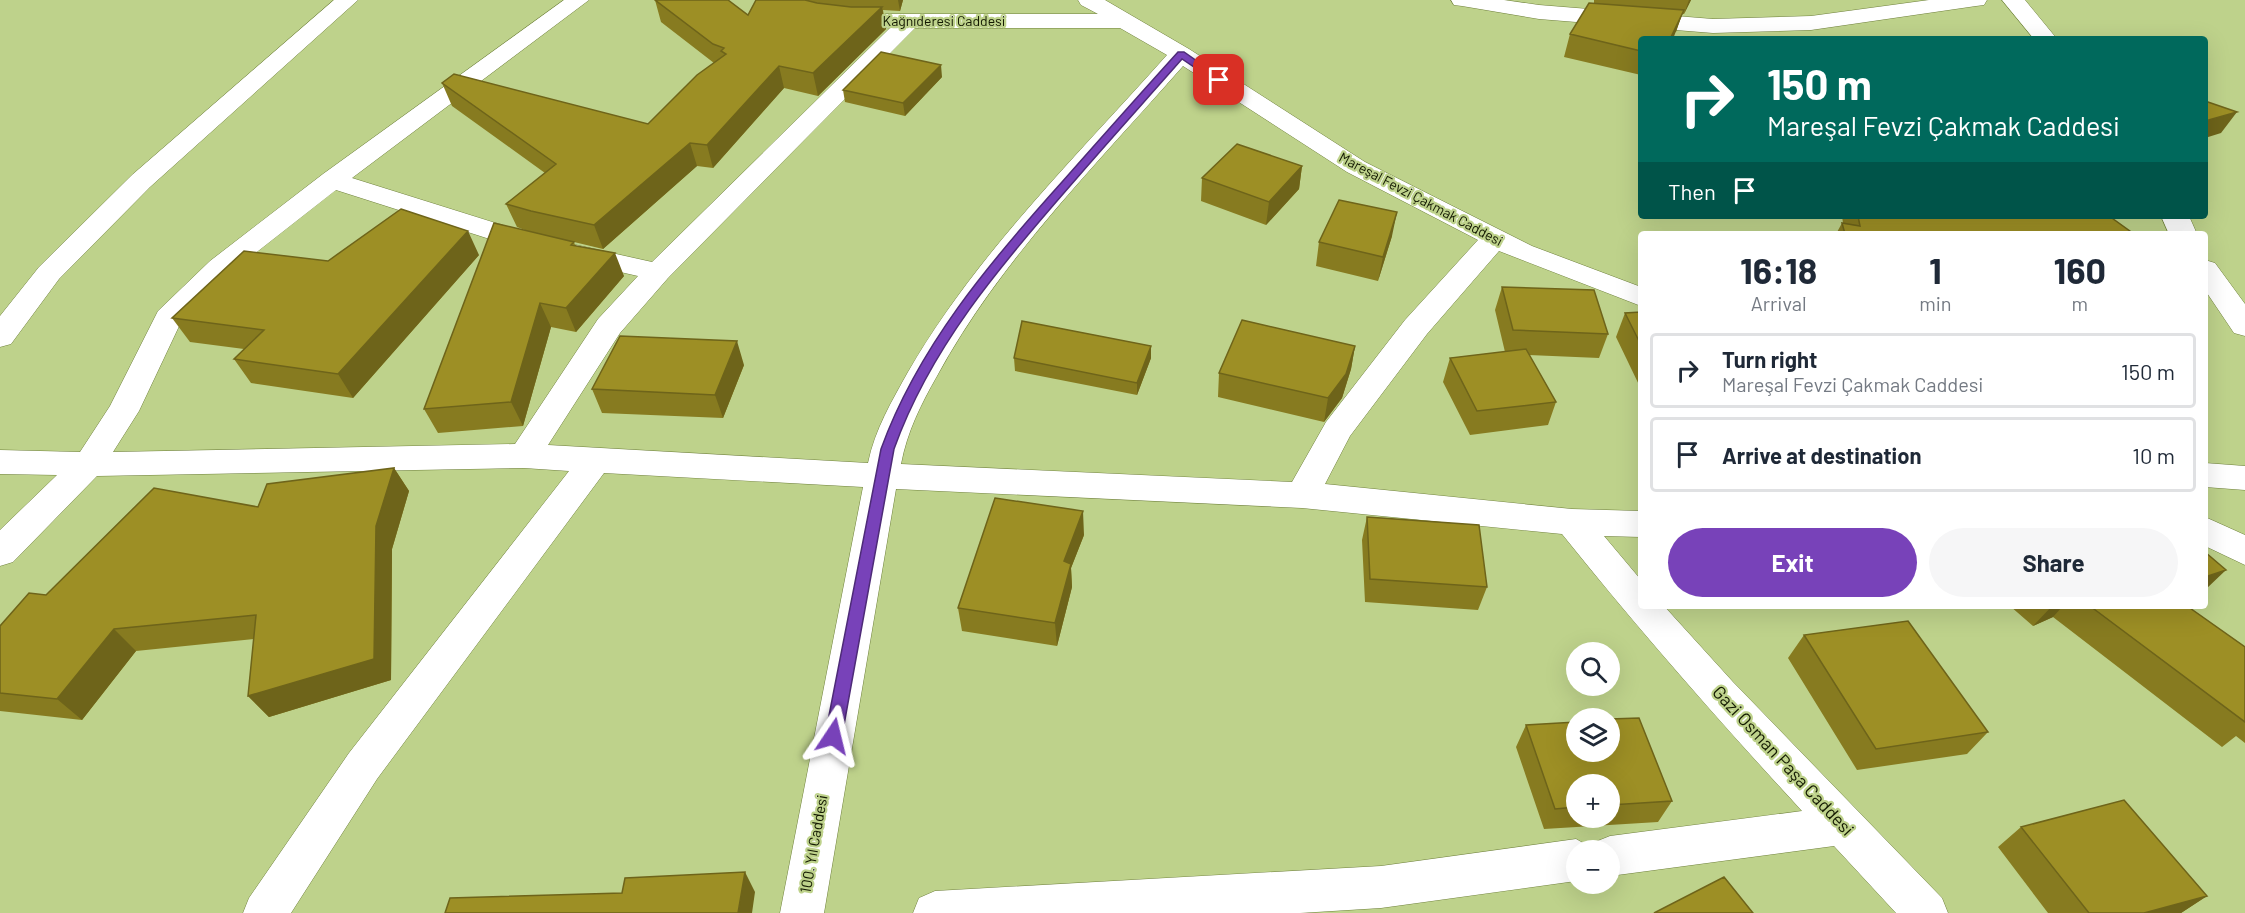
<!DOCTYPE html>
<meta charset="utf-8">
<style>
body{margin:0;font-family:Barlow,sans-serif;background:#f6f6f7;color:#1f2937;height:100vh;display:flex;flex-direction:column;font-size:22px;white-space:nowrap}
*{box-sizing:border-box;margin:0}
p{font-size:20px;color:#747a83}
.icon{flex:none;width:33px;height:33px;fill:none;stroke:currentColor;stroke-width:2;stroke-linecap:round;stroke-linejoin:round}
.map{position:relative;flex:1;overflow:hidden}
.details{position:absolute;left:1638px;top:231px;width:570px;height:378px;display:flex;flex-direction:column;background:#fff;border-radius:6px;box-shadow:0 6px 24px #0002}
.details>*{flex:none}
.banner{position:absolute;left:1638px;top:36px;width:570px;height:183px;border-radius:6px;box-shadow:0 6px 24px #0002;background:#00695c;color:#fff;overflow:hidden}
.controls{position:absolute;left:1566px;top:642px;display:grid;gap:12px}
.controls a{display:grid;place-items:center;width:54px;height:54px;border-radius:50%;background:#fff;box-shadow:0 6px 24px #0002;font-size:30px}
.pin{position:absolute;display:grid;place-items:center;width:51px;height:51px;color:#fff;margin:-26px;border-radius:12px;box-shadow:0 3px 9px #0006}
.me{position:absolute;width:66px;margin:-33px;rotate:10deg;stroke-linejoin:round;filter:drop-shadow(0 0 4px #0008)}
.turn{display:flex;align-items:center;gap:21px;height:126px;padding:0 30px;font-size:27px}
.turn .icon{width:78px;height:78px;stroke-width:2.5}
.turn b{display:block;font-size:42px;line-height:51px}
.then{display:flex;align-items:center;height:57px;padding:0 30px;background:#0003;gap:12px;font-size:22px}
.eta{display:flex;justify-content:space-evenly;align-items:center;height:102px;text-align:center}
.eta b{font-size:36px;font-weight:700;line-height:42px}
.button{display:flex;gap:12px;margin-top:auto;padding:12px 30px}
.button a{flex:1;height:69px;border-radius:36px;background:#7842b9;color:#fff;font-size:24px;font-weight:700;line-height:69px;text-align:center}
.button a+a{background:#f6f6f7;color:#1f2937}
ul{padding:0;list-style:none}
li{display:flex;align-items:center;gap:18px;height:75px;margin:0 12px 9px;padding:0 18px;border:3px solid #e0e1e3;border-radius:6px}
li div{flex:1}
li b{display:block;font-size:22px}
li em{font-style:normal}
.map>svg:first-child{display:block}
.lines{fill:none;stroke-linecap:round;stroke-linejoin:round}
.minor-casing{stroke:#6f803c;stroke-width:1}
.minor{fill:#fff;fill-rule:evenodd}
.wall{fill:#877b20;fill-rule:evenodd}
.shaded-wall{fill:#6e641a}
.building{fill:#9d8f25;stroke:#6e641a;stroke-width:1.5}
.route{fill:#7842b9;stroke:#4e2b78;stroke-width:1.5}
.labels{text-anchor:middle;stroke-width:4.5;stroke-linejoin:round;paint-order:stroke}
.far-street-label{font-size:14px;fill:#131900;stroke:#bed28b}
.street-label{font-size:15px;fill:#131900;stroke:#bed28b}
.near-street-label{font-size:18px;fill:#131900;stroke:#bed28b}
</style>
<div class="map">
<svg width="2245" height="913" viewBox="0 0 2245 913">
<rect width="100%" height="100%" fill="#bed28b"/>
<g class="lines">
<defs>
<path id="minor" d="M 334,0 L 358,0 L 150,187 L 59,279 L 11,344 L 0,347 L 0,316 L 39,267 L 132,175 Z
M 564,0 L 589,0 L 352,178 L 540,237 L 652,262 L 890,28 L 878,26 L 875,21 L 878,16 L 886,14 L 1098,14 L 1081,5 L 1078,0 L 1105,0 L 1189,49 L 1365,162 L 1532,246 L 1641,287 L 1641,306 L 1499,251 L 1427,334 L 1350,436 L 1325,484 L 1572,509 L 1641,511 L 1641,537 L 1604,536 L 1641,580 L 1641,606 L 1664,606 L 1733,682 L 1942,898 L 1948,913 L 1896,913 L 1834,846 L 1610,876 L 1610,850 L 1576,850 L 1576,881 L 1381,908 L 1300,913 L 913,913 L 919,898 L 935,891 L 1381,866 L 1576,839 L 1592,848 L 1595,842 L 1610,836 L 1802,811 C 1719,721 1639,630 1562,534 L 1302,508 L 896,489 L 824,913 L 780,913 L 863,487 L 604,473 L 377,779 L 291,913 L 243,913 L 249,898 L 349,753 L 569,471 L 524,468 L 97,476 L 13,562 L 0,566 L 0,530 L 57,475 L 0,474 L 0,450 L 80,452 L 110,406 L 158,311 L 210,261 L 323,174 ZM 915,28 L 1120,28 L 1167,55 C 1077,156 976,254 908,372 C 892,401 875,429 868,463 L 548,445 L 620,333 L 668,278 ZM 1183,66 L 1347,172 L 1478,240 L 1405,320 L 1326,422 L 1292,482 L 901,464 C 907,432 921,404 937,376 C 1000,260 1097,164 1183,66 ZM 336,190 L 524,250 L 638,276 L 598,319 L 515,444 L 113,452 L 139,411 L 181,322 L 230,273 Z
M 1451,0 L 1504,0 L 1539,5 L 1713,19 L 1811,16 L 1929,0 L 1987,0 L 1984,5 L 1976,6 L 1811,30 L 1713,33 L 1539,19 L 1462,6 L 1454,5 Z
M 2002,0 L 2025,0 L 2057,39 L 2034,39 Z
M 2161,216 L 2189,216 L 2197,234 L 2169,234 Z
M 2205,260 L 2215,263 L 2245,304 L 2245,336 L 2234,333 L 2205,290 Z
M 2205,463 L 2245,466 L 2245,490 L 2205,487 Z
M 2205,517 L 2245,535 L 2245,565 L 2205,546 Z"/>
</defs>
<!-- minor casing -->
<use href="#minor" class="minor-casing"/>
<!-- minor -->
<use href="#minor" class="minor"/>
</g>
<!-- wall -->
<path class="wall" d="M 655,0 L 748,15 L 756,0 L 903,0 L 900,11 L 883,10 L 886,29 L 818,96 L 784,88 L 713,168 L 697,166 L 603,249 L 574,242 L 575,245 L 624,276 L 576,332 L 551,327 L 523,426 L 438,433 L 424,409 L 530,232 L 517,227 L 506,204 L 545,173 L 452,106 L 442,83 L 648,124 L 714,63 L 661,22 Z
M 1594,0 L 1691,0 L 1684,14 L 1682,14 L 1676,32 L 1641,39 L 1641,75 L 1564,57 L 1570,34 L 1594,3 Z
M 942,77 L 905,116 L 845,102 L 843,90 Z
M 1302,166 L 1299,189 L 1266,225 L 1201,201 L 1202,178 Z
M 1842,216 L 2109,216 L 2134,234 L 1836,234 L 1842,223 L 1843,223 Z
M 1392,236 L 1378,281 L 1316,266 L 1319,242 Z
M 479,255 L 353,398 L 251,383 L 234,359 L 244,349 L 190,342 L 172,318 L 328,261 Z
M 1502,287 L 1608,334 L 1599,358 L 1529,355 L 1556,402 L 1548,425 L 1470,435 L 1443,382 L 1450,358 L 1505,352 L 1495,310 Z
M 1641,312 L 1641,389 L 1616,337 L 1625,313 Z
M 1151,346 L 1151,358 L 1137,395 L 1015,371 L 1014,358 Z
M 1355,346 L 1351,369 L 1342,398 L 1324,422 L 1218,397 L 1219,373 Z
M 744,365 L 723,418 L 602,413 L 592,389 Z
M 394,468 L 409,491 L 392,549 L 391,680 L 269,717 L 248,696 L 254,639 L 136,651 L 82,720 L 0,711 L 0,626 L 46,595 L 258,507 Z
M 1367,517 L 1487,587 L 1478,610 L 1365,602 L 1362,540 Z
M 1084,535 L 1071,568 L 1072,587 L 1057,646 L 962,631 L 958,608 Z
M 2010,606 L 2187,606 L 2245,647 L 2245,743 L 2236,736 L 2222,747 L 2053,617 L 2033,626 Z
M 1804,635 L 1988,732 L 1967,754 L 1857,770 L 1788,658 Z
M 1526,725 L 1672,801 L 1658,822 L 1544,829 L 1516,747 ZM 1576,784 L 1610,784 L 1610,818 L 1576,818 Z
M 2021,827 L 2207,896 L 2181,913 L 2048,913 L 1998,847 Z"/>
<!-- shaded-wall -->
<path class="shaded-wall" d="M 898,0 L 903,0 L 900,11 Z
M 1689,0 L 1691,0 L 1684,14 Z
M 882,7 L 886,29 L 818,96 L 813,73 Z
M 1684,10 L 1673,39 L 1670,39 Z
M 941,65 L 942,77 L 905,116 L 903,103 Z
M 779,66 L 784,88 L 713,168 L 707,145 Z
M 2237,112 L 2221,133 L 2205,138 L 2205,121 Z
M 690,143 L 697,166 L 603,249 L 594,225 Z
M 1302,166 L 1299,189 L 1266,225 L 1269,202 Z
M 1397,212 L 1392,236 L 1378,281 L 1383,257 Z
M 468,231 L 479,255 L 353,398 L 338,374 Z
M 615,253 L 624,276 L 576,332 L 566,308 Z
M 540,303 L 551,327 L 523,426 L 511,402 Z
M 737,341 L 744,365 L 723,418 L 715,395 Z
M 1151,346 L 1151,358 L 1137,395 L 1137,383 Z
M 1355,346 L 1351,369 L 1342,398 L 1324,422 L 1328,398 Z
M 394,468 L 409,491 L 392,549 L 391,680 L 269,717 L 248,696 L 376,526 Z
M 1083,511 L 1084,535 L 1071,568 L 1072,587 L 1057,646 L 1055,623 L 1064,561 Z
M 2226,570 L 2205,590 L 2205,577 Z
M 2052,606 L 2063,606 L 2053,617 L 2033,626 Z
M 114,629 L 136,651 L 82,720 L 57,699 Z
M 745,872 L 755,892 L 752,913 L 738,913 Z
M 2207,896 L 2181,913 L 2144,913 Z"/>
<!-- building -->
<path class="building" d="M 655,0 L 728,0 L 748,15 L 756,0 L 805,0 L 817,3 L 851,7 L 882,7 L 813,73 L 779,66 L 707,145 L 690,143 L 594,225 L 531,211 L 506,204 L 556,164 L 442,83 L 454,74 L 648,124 L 697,75 L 726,54 L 721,51 L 724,48 L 713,44 Z
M 1589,3 L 1684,10 L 1670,39 L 1641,39 L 1641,51 L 1570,34 Z
M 881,52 L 941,65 L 903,103 L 843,90 Z
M 2205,101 L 2237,112 L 2205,121 Z
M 1237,144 L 1302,166 L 1269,202 L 1202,178 Z
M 1339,200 L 1397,212 L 1383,257 L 1319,242 Z
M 401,209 L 468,231 L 338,374 L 234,359 L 264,330 L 172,318 L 244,251 L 328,261 Z
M 1858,216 L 2109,216 L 2134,234 L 1845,234 L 1842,223 L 1860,226 Z
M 494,223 L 574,242 L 571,245 L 615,253 L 566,308 L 540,303 L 511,402 L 424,409 Z
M 1502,287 L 1594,290 L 1608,334 L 1513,330 Z
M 1641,312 L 1641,345 L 1625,313 Z
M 1242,320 L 1355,346 L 1346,374 L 1328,398 L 1219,373 Z
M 1022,321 L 1151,346 L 1137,383 L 1014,358 Z
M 620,336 L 737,341 L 715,395 L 592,389 Z
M 1526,349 L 1556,402 L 1477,411 L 1450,358 Z
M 394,468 L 376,526 L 374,659 L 248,696 L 256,615 L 114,629 L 57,699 L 0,693 L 0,626 L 29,593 L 46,595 L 154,488 L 258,507 L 267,484 Z
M 995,498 L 1083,511 L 1064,561 L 1071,564 L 1055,623 L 958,608 Z
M 1367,517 L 1479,525 L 1487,587 L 1370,579 Z
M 2205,552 L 2226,570 L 2205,577 Z
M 2090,606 L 2187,606 L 2245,647 L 2245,722 Z
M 1908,621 L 1988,732 L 1876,749 L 1804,635 Z
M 1639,718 L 1672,801 L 1610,805 L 1610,784 L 1576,784 L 1576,807 L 1555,809 L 1526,725 L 1576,722 L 1576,752 L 1610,752 L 1610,719 Z
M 2124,800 L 2207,896 L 2144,913 L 2089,913 L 2021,827 Z
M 745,872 L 738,913 L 445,913 L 450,898 L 622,893 L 625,878 Z
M 1724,877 L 1753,913 L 1654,913 Z"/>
<!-- route -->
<path class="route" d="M 1178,52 L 1184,52 L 1224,80 L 1216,82 L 1182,59 C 1145,101 1107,143 1070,186 C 1000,266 930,348 894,449 L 842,736 L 839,741 L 833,743 L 827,741 L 825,736 L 881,449 C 918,347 989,263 1062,182 C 1100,139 1139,95 1178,52 Z"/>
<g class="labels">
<!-- far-street labels -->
<g class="far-street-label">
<text x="944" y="26">Kağnıderesi Caddesi</text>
<text transform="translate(1421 199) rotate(28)" y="5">Mareşal Fevzi Çakmak Caddesi</text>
</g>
<!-- street labels -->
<g class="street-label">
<text transform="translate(814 844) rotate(-80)" y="5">100. Yıl Caddesi</text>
</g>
<!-- near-street labels -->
<g class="near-street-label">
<text transform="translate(1783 761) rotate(47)" y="6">Gazi Osman Paşa Caddesi</text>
</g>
</g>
</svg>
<div class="controls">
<a><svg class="icon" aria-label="search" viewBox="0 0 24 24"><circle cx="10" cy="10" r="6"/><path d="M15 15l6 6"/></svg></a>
<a><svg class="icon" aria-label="layers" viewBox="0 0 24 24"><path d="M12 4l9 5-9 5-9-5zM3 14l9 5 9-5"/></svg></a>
<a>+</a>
<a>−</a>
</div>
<div class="pin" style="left:1219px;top:80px;background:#d93025"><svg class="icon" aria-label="arrive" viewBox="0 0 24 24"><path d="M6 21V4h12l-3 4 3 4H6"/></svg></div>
<svg class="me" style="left:833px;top:736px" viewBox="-20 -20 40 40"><path d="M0-17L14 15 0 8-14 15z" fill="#7842b9" stroke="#fff" stroke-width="4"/></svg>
<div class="banner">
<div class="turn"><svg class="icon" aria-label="right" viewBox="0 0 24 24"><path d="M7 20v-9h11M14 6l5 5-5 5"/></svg><div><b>150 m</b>Mareşal Fevzi Çakmak Caddesi</div></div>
<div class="then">Then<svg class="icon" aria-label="arrive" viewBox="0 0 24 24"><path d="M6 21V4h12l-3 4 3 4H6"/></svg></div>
</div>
<section class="details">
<div class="eta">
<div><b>16:18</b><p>Arrival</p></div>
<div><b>1</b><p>min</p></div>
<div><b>160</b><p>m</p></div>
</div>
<ul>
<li><svg class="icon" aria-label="right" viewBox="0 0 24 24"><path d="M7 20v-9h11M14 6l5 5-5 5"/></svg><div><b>Turn right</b><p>Mareşal Fevzi Çakmak Caddesi</p></div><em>150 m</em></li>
<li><svg class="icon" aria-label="arrive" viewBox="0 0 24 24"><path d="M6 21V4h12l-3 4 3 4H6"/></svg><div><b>Arrive at destination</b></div><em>10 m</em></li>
</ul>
<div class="button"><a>Exit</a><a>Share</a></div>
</section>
</div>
